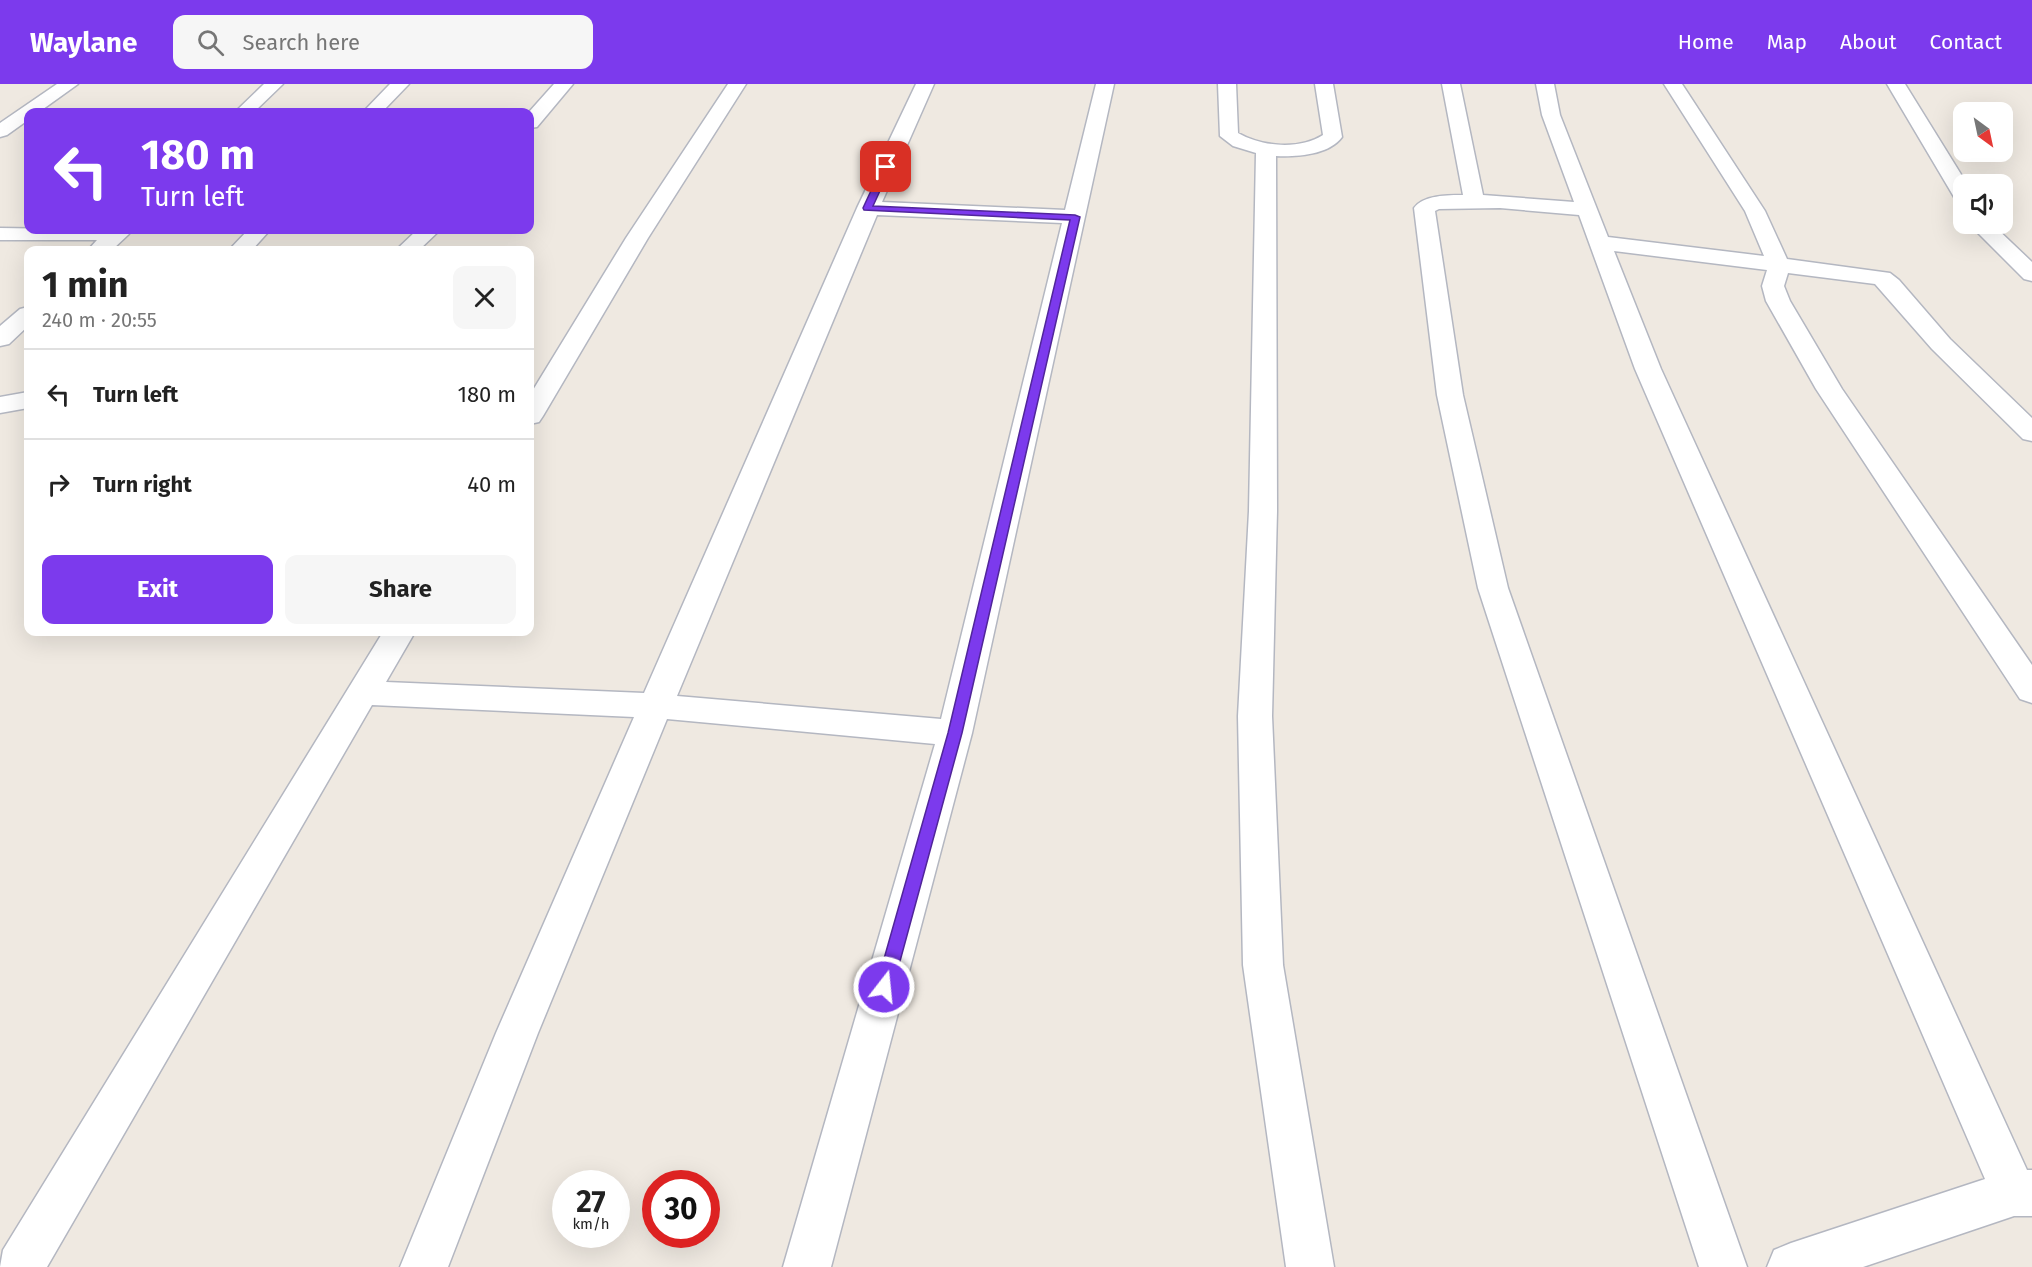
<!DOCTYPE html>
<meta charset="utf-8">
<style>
body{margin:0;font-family:"Fira Sans",sans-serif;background:#f6f6f6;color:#222;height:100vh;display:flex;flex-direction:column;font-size:22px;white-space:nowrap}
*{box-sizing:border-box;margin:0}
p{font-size:20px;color:#767676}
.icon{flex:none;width:33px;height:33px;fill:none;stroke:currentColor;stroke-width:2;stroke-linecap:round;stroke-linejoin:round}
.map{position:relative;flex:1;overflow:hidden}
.sheet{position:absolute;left:24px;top:162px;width:510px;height:390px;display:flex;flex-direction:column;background:#fff;border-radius:12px;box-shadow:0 6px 24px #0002}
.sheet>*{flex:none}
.guide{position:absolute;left:24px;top:24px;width:510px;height:126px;border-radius:12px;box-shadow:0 6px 24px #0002;background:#7c3aed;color:#fff;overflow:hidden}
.needle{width:39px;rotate:147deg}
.controls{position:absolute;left:1953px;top:18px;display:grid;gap:12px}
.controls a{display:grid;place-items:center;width:60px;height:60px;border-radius:12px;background:#fff;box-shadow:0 6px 24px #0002;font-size:30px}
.speed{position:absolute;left:552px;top:1086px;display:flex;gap:12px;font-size:30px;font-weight:700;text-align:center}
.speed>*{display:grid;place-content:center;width:78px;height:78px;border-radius:50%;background:#fff;box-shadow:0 6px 24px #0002;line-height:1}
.speed small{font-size:15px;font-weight:400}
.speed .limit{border:9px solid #d22;background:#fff;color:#111}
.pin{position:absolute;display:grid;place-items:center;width:51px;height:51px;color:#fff;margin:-26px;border-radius:12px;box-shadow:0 3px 9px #0006}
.me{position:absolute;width:66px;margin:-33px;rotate:16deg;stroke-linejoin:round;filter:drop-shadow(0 0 4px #0008)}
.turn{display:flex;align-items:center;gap:21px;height:126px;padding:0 18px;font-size:27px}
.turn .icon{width:78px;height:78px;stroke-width:2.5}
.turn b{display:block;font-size:42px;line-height:51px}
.round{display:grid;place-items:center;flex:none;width:63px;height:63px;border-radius:12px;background:#f6f6f6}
.summary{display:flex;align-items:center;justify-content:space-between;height:102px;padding:0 18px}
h1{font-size:36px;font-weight:700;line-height:45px}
.action{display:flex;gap:12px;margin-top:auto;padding:12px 18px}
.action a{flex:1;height:69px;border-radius:12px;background:#7c3aed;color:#fff;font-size:24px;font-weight:700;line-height:69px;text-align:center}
.action a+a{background:#f6f6f6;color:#222}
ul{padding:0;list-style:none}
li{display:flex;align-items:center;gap:18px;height:90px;padding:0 18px;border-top:2px solid #e0e0e0}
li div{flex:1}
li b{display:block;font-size:22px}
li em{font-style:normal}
header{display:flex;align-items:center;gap:36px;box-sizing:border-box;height:84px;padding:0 30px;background:#7c3aed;color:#fff}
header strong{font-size:28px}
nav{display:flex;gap:33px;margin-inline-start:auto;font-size:21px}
.search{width:420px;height:54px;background:#f6f6f6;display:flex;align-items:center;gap:15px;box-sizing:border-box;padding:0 21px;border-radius:12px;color:#767676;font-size:22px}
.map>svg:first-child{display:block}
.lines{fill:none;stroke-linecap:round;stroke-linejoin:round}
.street-casing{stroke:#b4b7c1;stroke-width:3}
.street{fill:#fff;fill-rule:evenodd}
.route{fill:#7c3aed;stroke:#51269a;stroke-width:1.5}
</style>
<header>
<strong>Waylane</strong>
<div class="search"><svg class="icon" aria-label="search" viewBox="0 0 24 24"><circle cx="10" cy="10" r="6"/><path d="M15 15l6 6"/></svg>Search here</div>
<nav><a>Home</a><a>Map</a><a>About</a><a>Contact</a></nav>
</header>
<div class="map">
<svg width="2032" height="1183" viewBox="0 0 2032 1183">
<rect width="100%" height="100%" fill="#efe9e1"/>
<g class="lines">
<defs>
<path id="street" d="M 57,0 L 78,0 L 39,28 L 28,28 L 28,36 L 7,51 L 0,53 L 0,39 Z
M 264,0 L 283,0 L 254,28 L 235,28 Z
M 390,0 L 409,0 L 382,28 L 363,28 Z
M 554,0 L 573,0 L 537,43 L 530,44 L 529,28 Z
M 728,0 L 746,0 L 648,154 L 543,332 L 539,338 L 530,340 L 530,311 L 626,154 Z
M 916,0 L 934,0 L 882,118 L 1065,126 L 1096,0 L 1114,0 L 972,649 L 831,1183 L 783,1183 L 935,660 L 667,635 L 538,949 L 448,1183 L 400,1183 L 496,949 L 634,633 L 372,621 L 47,1183 L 0,1183 L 3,1166 L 383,548 L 415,548 L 386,598 L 644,609 L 857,124 ZM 877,131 L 1062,139 L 941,635 L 677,612 Z
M 1218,0 L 1236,0 L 1238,49 C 1263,63 1299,66 1323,51 L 1315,0 L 1333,0 L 1342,53 C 1329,71 1296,73 1276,72 L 1277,427 L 1272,632 L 1283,881 L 1334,1183 L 1286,1183 L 1243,881 L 1238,632 L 1249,427 L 1256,69 L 1233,62 L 1220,52 Z
M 1442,0 L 1460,0 L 1483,111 L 1574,118 L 1542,31 L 1536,0 L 1554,0 L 1560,31 L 1608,153 L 1764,172 L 1745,127 L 1664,0 L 1682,0 L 1765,127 L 1787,175 L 1890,189 L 1899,196 L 1950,255 L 2032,334 L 2032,357 L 2023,355 L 1932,265 L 1875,200 L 1788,189 L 1784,202 L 1790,217 L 1842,305 L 2032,581 L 2032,619 L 2020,615 L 1816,305 L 1766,217 L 1762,202 L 1767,186 L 1614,167 L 1661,285 L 2027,1086 L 2032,1086 L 2032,1132 L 2014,1132 L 1863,1183 L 1767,1183 L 1774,1166 L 1791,1159 L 1985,1095 L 1635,285 L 1579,131 L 1500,124 L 1439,125 L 1435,127 L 1463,311 L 1508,504 L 1747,1183 L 1699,1183 L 1478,504 L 1437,311 L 1414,124 C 1423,111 1448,111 1463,111 Z
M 1887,0 L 1905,0 L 1967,100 L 1964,100 L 1964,119 L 1957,117 L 1954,113 Z
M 1969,140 L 1992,140 L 2032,178 L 2032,197 L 2024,195 Z
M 0,144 L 126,146 L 129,150 L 112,166 L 88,166 L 97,156 L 0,156 Z
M 248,146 L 270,146 L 252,166 L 229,166 Z
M 417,146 L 440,146 L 419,166 L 396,166 Z
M 28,223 L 28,242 L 9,260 L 0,262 L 0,242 L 20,225 Z
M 28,308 L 28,324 L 0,329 L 0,313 Z"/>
</defs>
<!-- street casing -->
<use href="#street" class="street-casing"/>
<!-- street -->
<use href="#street" class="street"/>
</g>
<!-- route -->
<path class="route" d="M 886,81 L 891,83 L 873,122 L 1075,131 L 1080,133 L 962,649 L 893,903 L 890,908 L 884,910 L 878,908 L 876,903 L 948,649 L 1070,136 L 864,126 L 863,124 L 882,83 Z"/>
</svg>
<div class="controls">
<a><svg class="needle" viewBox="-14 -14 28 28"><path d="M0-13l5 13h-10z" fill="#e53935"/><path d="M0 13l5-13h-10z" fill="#767676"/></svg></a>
<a><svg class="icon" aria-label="sound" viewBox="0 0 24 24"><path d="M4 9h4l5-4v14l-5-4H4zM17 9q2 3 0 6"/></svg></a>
</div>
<div class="speed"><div>27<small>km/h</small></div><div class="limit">30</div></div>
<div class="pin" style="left:886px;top:83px;background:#d93025"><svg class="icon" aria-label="arrive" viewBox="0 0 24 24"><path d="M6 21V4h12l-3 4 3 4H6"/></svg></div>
<svg class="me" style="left:884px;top:903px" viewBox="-20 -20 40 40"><circle r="17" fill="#7c3aed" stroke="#fff" stroke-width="3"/><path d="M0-11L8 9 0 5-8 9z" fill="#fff"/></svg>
<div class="guide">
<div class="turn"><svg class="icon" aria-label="left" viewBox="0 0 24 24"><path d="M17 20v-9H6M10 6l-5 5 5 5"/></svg><div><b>180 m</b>Turn left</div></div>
</div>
<section class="sheet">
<div class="summary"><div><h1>1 min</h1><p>240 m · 20:55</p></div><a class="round"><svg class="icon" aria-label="close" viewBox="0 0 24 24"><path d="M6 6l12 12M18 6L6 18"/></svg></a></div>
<ul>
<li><svg class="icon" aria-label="left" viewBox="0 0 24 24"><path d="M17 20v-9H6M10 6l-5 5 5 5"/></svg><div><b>Turn left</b></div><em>180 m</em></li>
<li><svg class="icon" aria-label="right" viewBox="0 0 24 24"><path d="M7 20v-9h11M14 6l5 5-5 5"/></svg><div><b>Turn right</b></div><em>40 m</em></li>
</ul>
<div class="action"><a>Exit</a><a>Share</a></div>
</section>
</div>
